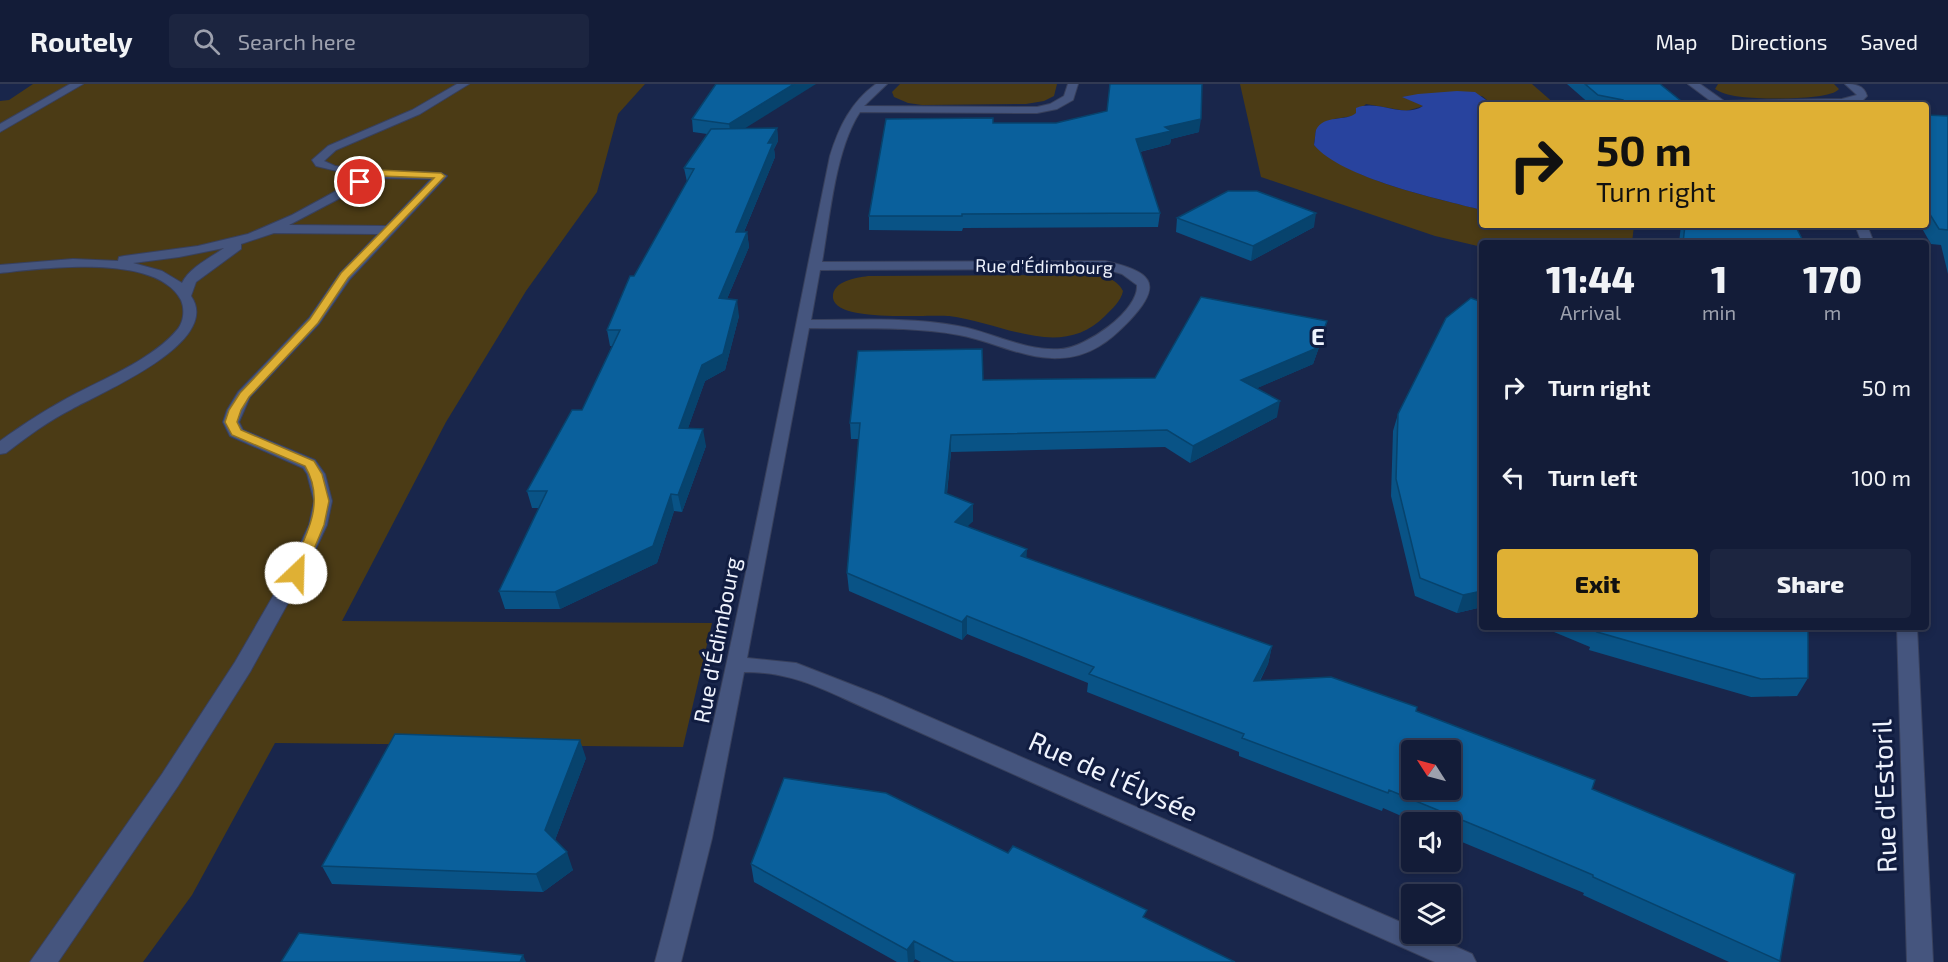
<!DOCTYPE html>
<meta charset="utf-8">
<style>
body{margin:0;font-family:"Exo 2",sans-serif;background:#1c2540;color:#f1f3f6;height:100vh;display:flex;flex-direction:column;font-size:22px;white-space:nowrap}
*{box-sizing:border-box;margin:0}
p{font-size:20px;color:#9da1ae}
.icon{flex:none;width:33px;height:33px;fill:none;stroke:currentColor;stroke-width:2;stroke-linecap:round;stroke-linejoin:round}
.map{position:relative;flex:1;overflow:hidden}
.sheet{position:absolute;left:1479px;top:156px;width:450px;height:390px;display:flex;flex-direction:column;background:#131c38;border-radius:6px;box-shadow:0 3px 9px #0003,0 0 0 2px #323a53}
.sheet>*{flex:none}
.banner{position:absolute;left:1479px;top:18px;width:450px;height:126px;border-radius:6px;box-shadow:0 3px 9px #0003,0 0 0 2px #323a53;background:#dfb034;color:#111;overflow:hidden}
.needle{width:39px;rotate:306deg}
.buttons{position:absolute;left:1401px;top:656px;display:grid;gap:12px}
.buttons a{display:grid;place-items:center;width:60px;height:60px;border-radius:6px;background:#131c38;box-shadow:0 3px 9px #0003,0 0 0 2px #323a53;font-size:30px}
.pin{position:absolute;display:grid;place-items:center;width:51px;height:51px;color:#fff;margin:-26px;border:3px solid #fff;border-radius:50%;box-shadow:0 2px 6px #0007}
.me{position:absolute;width:66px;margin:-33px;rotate:24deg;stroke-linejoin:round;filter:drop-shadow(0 0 4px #0008)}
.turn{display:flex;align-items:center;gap:21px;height:126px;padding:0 18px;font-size:27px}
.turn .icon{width:78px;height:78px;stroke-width:2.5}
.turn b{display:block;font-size:42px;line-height:51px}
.eta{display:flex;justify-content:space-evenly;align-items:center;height:102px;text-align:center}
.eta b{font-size:36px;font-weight:800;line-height:42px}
.primary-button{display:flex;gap:12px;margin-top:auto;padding:12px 18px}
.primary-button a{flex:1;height:69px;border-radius:6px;background:#dfb034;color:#111;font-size:24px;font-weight:800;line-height:69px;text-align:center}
.primary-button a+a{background:#1c2540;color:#f1f3f6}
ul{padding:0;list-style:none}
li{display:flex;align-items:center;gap:18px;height:90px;padding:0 18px}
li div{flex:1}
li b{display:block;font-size:22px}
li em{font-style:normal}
header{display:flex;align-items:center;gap:36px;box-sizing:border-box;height:84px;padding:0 30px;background:#131c38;border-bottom:2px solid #323a53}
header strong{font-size:28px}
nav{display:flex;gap:33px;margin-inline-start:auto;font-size:21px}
.search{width:420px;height:54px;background:#1c2540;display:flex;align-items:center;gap:15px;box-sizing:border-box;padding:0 21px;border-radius:6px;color:#9da1ae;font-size:22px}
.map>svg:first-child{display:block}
.green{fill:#4b3b15}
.water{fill:#28439e}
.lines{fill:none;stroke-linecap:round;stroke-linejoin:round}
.minor-casing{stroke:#38405c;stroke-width:2}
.minor{fill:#45557e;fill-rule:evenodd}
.wall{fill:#095386}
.shaded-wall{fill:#07436d}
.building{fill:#0a609c;stroke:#07436d;stroke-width:1.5;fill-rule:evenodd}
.route{fill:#dfb034;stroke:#917222;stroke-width:1.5}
.labels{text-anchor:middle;stroke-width:6;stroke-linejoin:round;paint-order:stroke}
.far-street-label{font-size:18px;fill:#eff3fd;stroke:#101c40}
.street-label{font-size:22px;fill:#eff3fd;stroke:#101c40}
.neighbourhood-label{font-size:24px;font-weight:bold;fill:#eff3fd;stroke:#101c40}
.near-street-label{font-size:27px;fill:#eff3fd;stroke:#101c40}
</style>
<header>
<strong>Routely</strong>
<div class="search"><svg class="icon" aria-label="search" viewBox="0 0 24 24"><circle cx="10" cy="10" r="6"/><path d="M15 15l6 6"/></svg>Search here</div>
<nav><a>Map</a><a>Directions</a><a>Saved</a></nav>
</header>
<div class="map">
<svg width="1948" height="878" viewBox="0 0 1948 878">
<rect width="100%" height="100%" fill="#19264b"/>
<!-- green -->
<path class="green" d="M 33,0 L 645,0 L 618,30 L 597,108 L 526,207 L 446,338 L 342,537 L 712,539 L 683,663 L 275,659 L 192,811 L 143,878 L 0,878 L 0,17 L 9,16 Z
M 900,0 L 1057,0 L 1054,12 L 1044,17 L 1026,20 L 922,21 L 908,19 L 894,13 L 892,8 Z
M 1240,0 L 1532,0 L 1556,21 L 1493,21 L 1482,12 L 1403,13 L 1424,22 L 1406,27 L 1366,20 L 1353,32 L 1334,35 L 1316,46 L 1314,61 C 1351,97 1432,113 1482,126 L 1482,141 L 1634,141 L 1632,159 L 1482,159 L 1482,163 L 1435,152 L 1261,93 Z
M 1718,0 L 1834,0 L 1839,5 C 1830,17 1758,15 1742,13 C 1732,12 1723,10 1715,5 Z
M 1087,191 C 1101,192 1116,193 1123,207 C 1121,217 1112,225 1105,232 C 1061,277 1001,238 949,232 C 928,230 836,239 833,214 C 832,197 855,194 868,192 Z"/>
<!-- water -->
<path class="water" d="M 1457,7 L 1475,8 L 1493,21 L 1482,21 L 1482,126 C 1439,115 1341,94 1314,61 C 1315,57 1315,50 1316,46 C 1324,30 1346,38 1356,29 L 1356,24 C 1378,15 1403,35 1423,22 L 1402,13 L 1418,10 Z"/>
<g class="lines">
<defs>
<path id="minor" d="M 70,0 L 83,0 L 0,48 L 0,40 Z
M 457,0 L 469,0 L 420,30 L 336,66 L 324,77 L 335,82 L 363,86 L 441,89 L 447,92 L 350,195 L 319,240 L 250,313 L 239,338 L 243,346 L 315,376 L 325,390 L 332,417 L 327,441 L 305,488 L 250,588 L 178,702 L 58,878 L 30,878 L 162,690 L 235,578 L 287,488 L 309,441 L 314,417 L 307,390 L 303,384 L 230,352 L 223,338 L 227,326 L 238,308 L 309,234 L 340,189 L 378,150 L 274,149 L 241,160 L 241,165 L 196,198 L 191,212 C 223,258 102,308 72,325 C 48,337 27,353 6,369 L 0,370 L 0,357 C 25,339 50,323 77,309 C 108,293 155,273 177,246 C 184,238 185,225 181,216 C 157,169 44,184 0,189 L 0,181 L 73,175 L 118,177 L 119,173 L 124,172 L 198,162 L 248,150 L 292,131 L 362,93 L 316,82 L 312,76 L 328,62 L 412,26 ZM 378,94 L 431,95 L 386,142 L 289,141 ZM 224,164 C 210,174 189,184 182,199 L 162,187 L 133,179 L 179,173 Z
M 876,0 L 887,0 L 864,22 L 1037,23 L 1050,20 L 1064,12 L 1068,0 L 1078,0 L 1073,16 L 1057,25 L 1037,29 L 860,28 C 835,66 830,133 822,178 L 1105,177 C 1149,187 1166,198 1130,236 C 1110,257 1090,273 1060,274 C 1025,276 993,257 959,251 C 910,242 859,245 809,244 L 747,574 L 796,579 L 881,612 L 1412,843 L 1412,849 L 1425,849 L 1472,870 L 1476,878 L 1435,878 L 865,624 C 822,605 793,588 744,588 L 712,754 L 681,878 L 655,878 C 726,612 775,341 830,72 C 839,43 851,18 876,0 ZM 1105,185 L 1122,190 L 1137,201 C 1139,227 1085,264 1061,265 C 1026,268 992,248 958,242 C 910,233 860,236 811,236 L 820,186 Z
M 1688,0 L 1700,0 L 1724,17 L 1842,15 L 1857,11 L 1845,0 C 1855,0 1864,1 1867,12 L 1862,17 L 1843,21 L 1716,21 Z
M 1855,141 L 1867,141 L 1874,159 L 1862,159 Z
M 1897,543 L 1917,543 L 1933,878 L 1907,878 Z"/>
</defs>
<!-- minor casing -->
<use href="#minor" class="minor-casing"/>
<!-- minor -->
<use href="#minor" class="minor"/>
</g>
<!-- wall -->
<path class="wall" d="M 716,0 L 745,44 L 777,44 L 778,57 L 774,65 L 775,73 L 744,148 L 747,148 L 749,163 L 727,215 L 739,232 L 725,286 L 705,297 L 688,344 L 706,362 L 682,428 L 674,427 L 657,479 L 560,525 L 505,525 L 499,507 L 539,424 L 532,424 L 527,407 L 582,326 L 612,262 L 610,262 L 607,246 L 634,192 L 687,98 L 684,84 L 707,50 L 693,48 L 692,35 Z
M 1567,0 L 1660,0 L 1686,21 L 1591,21 Z
M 1926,31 L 1948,32 L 1948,190 L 1941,161 L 1931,160 L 1920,141 L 1926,141 Z
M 993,39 L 1199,48 L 1171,55 L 1170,60 L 1140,68 L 1160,129 L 1158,143 L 963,144 L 962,147 L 869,146 L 869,132 Z
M 1177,134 L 1314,143 L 1251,177 L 1176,148 Z
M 1681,141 L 1795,141 L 1804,159 L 1679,159 Z
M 1327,237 L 1323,252 L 1313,280 L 1257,304 L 1277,333 L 1190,379 L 1165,363 L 951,368 L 947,410 L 973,437 L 967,442 L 1026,474 L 1272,562 L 1268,580 L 1260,597 L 1416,627 L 1592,705 L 1780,877 L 1779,878 L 1729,878 L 1583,811 L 1584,809 L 1450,753 L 1450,738 L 1415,738 L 1383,724 L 1382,727 L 1239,672 L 1239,668 L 1087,608 L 1088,599 L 967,550 L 962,556 L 849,507 L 847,489 L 859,355 L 851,355 L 850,339 L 983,296 L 1155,294 Z
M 1398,330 L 1482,523 L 1457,529 L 1415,512 L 1391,412 L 1393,347 Z
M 1542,543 L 1808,543 L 1808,594 L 1797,612 L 1751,613 L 1589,566 L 1590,563 Z
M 586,674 L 555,756 L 573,786 L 543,808 L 332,800 L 322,782 Z
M 1008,769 L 1235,878 L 921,878 L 915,875 L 913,878 L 897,878 L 754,798 L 751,780 Z"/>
<!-- shaded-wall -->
<path class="shaded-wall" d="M 794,0 L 816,0 L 731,53 L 729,40 Z
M 1201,35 L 1199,48 L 1171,55 L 1170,60 L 1135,69 L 1136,55 L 1165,43 Z
M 777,44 L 778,57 L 774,65 L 775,73 L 738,162 L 736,148 L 768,59 Z
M 1316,129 L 1314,143 L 1251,177 L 1253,162 Z
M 747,148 L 749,163 L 721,229 L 719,214 Z
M 737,216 L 739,232 L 725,286 L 705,297 L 682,361 L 679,344 L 702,281 Z
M 1327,237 L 1323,252 L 1313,280 L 1239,312 L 1241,296 Z
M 1280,317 L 1277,333 L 1190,379 L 1193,362 Z
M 703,345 L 706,362 L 682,428 L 678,411 Z
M 951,351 L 951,368 L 945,427 L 945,409 Z
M 671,410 L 674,427 L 657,479 L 560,525 L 555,508 Z
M 973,420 L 973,437 L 955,455 L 955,438 Z
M 1027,465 L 1026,483 L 1021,472 Z
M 1482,507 L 1482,523 L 1457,529 L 1463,511 Z
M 967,532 L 967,550 L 962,556 L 962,538 Z
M 1272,562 L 1268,580 L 1250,615 L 1254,597 Z
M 580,656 L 586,674 L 552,764 L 545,746 Z
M 567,768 L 573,786 L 543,808 L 536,790 Z
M 914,857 L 915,875 L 913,878 L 908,878 L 907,866 Z
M 523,871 L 526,878 L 520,878 Z"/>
<!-- building -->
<path class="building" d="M 716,0 L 794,0 L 729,40 L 692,35 Z
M 1110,0 L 1202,0 L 1201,35 L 1165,43 L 1171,47 L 1136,55 L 1160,129 L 962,130 L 962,132 L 869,132 L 886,35 L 993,34 L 993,39 L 1056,39 L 1107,27 Z
M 1585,0 L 1660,0 L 1686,21 L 1628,21 L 1623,16 L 1598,11 Z
M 1926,31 L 1948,32 L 1948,146 L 1939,145 L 1926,124 Z
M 777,44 L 768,59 L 773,59 L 736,148 L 747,148 L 719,214 L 737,216 L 723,270 L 702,281 L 679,344 L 703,345 L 678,411 L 671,410 L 653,462 L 555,508 L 499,507 L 547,407 L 527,407 L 572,326 L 582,326 L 620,246 L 607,246 L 630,192 L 634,192 L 694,85 L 684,84 L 711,45 Z
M 1228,107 L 1257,107 L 1316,129 L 1253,162 L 1177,134 Z
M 1685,141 L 1795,141 L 1804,159 L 1683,159 Z
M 1201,213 L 1327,237 L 1317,264 L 1241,296 L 1280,317 L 1193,362 L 1167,346 L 951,351 L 945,409 L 973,420 L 955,438 L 1027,465 L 1021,472 L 1272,562 L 1254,597 L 1331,593 L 1417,623 L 1416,627 L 1595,696 L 1592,705 L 1795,790 L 1780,877 L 1593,793 L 1593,791 L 1491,748 L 1389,706 L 1388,709 L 1242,654 L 1244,650 L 1089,590 L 1094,583 L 967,532 L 962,538 L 847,489 L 860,339 L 850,339 L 858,267 L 982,265 L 983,296 L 1155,294 ZM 1412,666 L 1450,666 L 1450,705 L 1412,705 Z
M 1471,214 L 1482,218 L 1482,298 L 1481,298 L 1482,299 L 1482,507 L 1463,511 L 1420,494 L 1396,395 L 1398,330 L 1446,234 Z
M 1593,543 L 1808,543 L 1808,594 L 1761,595 L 1597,548 L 1599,545 Z
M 395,650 L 580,656 L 545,746 L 567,768 L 536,790 L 322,782 Z
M 784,694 L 886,709 L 1008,769 L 1013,762 L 1147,826 L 1143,833 L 1235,878 L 954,878 L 914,857 L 907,866 L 751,780 Z
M 299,849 L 523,871 L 520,878 L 281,878 Z"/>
<!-- route -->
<path class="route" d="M 378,86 L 441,89 L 445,92 L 348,194 L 318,239 L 249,313 L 241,326 L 237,338 L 241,346 L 314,377 L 322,390 L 329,417 L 324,441 L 304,489 L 296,493 L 289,489 C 305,454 327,419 305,382 L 232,351 L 225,338 L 229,326 L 240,309 L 310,235 L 341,189 L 434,94 L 379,92 L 363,100 L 356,98 Z"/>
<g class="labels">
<!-- far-street labels -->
<g class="far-street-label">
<text transform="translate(1044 183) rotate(1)" y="6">Rue d'Édimbourg</text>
</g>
<!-- street labels -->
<g class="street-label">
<text transform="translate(717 556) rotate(-79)" y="8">Rue d'Édimbourg</text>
</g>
<!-- neighbourhood labels -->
<g class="neighbourhood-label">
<text x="1318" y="261">E</text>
</g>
<!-- near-street labels -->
<g class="near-street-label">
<text transform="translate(1113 693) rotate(24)" y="9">Rue de l'Élysée</text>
<text transform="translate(1885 712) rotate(-92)" y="9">Rue d'Estoril</text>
</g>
</g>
</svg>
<div class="buttons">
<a><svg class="needle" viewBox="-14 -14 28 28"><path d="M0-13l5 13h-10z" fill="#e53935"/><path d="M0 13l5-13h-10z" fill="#9da1ae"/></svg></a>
<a><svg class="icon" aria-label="sound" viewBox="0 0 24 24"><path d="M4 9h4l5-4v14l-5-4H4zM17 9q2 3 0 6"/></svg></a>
<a><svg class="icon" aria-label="layers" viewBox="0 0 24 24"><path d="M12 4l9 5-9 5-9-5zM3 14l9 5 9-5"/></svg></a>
</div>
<div class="pin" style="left:360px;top:98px;background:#d93025"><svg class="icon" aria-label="arrive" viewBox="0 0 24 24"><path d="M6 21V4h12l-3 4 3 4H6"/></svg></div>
<svg class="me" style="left:296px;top:489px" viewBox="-20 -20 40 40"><circle r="19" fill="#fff"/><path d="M0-13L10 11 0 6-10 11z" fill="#dfb034"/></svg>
<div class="banner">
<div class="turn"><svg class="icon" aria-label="right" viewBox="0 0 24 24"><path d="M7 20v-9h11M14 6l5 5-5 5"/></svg><div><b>50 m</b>Turn right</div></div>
</div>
<section class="sheet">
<div class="eta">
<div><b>11:44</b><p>Arrival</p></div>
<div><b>1</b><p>min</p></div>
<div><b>170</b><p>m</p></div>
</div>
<ul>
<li><svg class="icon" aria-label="right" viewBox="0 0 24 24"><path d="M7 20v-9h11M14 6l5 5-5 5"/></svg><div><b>Turn right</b></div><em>50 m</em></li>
<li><svg class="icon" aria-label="left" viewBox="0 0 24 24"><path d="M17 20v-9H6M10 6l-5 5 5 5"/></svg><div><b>Turn left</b></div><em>100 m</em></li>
</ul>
<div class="primary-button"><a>Exit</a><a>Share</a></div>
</section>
</div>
